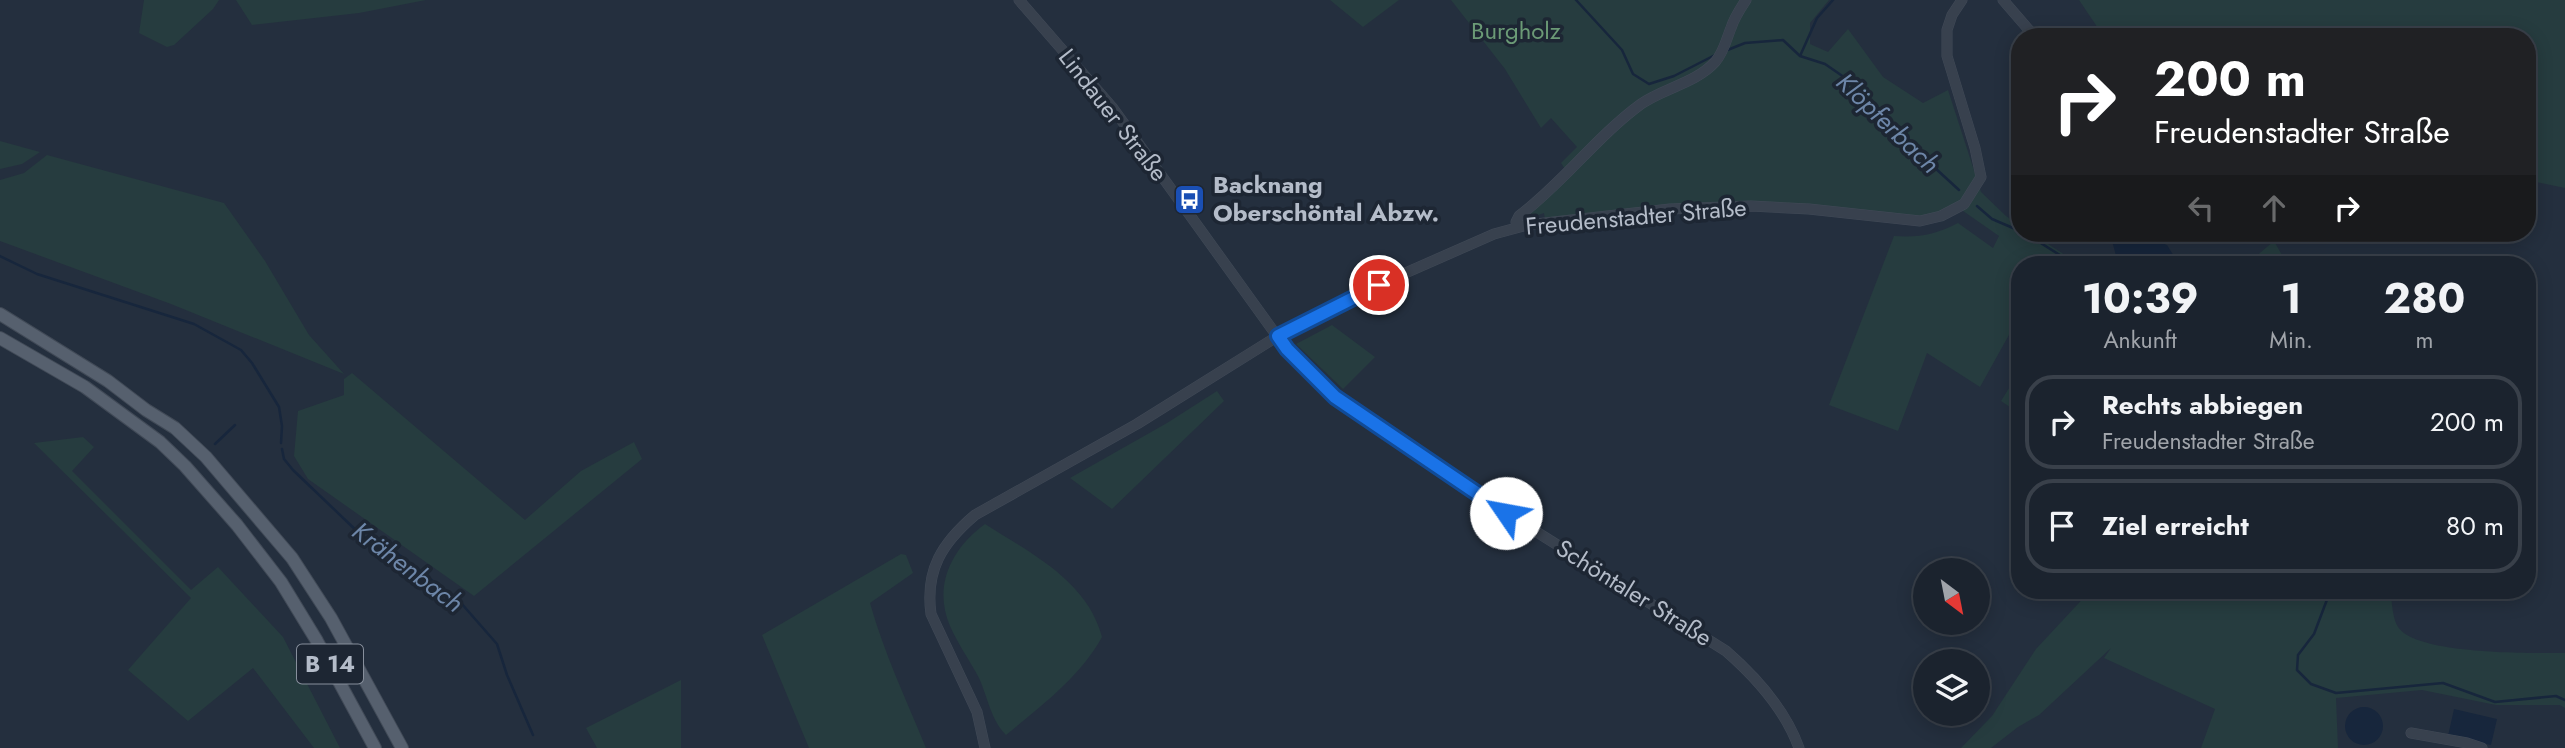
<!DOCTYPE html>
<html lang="de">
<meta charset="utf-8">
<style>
body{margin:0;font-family:Jost,sans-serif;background:#242b36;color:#f1f3f6;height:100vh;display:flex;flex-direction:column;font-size:26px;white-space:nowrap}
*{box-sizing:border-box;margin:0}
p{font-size:23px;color:#a0a4aa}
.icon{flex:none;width:38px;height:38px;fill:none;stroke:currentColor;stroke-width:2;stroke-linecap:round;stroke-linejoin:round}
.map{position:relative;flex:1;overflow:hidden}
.side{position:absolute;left:2011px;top:256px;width:525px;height:343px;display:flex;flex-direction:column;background:#1b232e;border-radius:28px;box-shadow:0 4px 18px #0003,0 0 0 2px #39404a}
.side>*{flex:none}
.top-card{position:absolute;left:2011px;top:28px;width:525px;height:214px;border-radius:28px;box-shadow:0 4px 18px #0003,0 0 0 2px #39404a;background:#202124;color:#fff;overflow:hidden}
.needle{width:46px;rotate:148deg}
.buttons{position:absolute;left:1913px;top:558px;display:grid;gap:14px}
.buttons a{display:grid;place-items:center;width:77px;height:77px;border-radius:50%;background:#1b232e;box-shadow:0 4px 18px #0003,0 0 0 2px #39404a;font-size:35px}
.pin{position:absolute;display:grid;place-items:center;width:60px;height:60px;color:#fff;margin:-30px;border:4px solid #fff;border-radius:50%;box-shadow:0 2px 7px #0007}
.me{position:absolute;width:77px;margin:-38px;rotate:303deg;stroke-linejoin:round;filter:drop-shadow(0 0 5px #0008)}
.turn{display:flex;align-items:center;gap:24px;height:147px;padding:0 28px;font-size:32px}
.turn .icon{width:91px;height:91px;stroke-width:2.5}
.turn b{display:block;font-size:49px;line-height:60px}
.lanes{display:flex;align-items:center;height:66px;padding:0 28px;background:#0003;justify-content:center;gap:35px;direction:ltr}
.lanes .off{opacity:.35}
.eta{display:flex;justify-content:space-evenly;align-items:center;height:119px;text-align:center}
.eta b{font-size:42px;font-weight:700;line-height:49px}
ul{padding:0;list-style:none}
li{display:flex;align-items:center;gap:21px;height:94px;margin:0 14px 10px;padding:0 14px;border:4px solid #39404a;border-radius:28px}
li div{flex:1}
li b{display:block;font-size:26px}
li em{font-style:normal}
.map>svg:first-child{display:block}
.green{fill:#263c3f}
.water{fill:#17263c}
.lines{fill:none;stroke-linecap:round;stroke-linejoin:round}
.stream{stroke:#17263c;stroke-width:2.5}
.minor-casing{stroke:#414a57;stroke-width:11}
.major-casing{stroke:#414a57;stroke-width:14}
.minor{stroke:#38414e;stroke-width:10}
.major{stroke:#56606e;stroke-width:12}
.route-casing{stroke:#114b97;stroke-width:18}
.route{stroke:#1a73e8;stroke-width:12}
.labels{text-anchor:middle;stroke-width:7;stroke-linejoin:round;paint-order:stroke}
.shield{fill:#1d2633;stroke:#878f9c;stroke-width:2}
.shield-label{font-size:23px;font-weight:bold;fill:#b4bcc9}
.park-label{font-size:24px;fill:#6b9a76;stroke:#1d2633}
.street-label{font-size:24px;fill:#b4bcc9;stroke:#1d2633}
.poi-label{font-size:24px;font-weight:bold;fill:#b4bcc9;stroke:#1d2633;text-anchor:start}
.water-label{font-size:26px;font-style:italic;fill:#6d86a8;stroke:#1d2633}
</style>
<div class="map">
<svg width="2565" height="748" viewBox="0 0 2565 748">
<rect width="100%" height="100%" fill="#242f3e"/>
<!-- green -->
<path class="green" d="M 144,0 L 219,0 L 213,9 L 174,45 L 167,47 L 139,33 Z
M 236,0 L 426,0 L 359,13 L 252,25 Z
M 1330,0 L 1399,0 L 1363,27 Z
M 1451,0 L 1829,0 L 1810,23 L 1810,44 L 1828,52 L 1848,29 L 1883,77 L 1923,103 L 1948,90 L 1981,192 L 2006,216 L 2019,225 L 2020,233 L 2031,233 L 2079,264 L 2020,264 L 2019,338 L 2010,333 L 1980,387 L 1927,353 L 1898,431 L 1829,405 L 1894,236 C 1919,238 1937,234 1958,223 L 1993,248 L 1999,236 L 1953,204 L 1939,212 L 1920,217 L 1670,204 L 1545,219 L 1544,213 L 1526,219 L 1525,215 L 1570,177 L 1561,163 L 1577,147 L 1551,118 L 1541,128 L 1505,69 Z
M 2079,0 L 2565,0 L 2565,188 L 2527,180 L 2527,37 L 2104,37 Z
M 0,141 L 40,152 L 22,164 L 0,169 Z
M 47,155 L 224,203 L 265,261 L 309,335 L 344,374 L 171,304 L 0,241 L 0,180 L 24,173 Z
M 2274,241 L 2287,264 L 2247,264 Z
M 1332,325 L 1375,357 L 1343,389 L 1296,344 Z
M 2019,372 L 2019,413 L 2001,401 Z
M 352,373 L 525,520 L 581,471 L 634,442 L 642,459 L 474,596 L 308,479 L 294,456 L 298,411 L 344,395 L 344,379 Z
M 1217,391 L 1224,401 L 1112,509 L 1070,478 L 1167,423 Z
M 83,437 L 94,447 L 72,471 L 191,590 L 218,567 L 283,637 L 340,748 L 314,748 L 253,668 L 188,721 L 128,670 L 191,598 L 34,443 Z
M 985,524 C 1030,553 1087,580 1102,637 C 1080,677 1040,707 1006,735 C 991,720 988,698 979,678 C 970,661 958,644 950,626 C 933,586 951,549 985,524 Z
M 901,554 L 906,555 L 913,573 L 870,603 C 884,653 906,699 926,748 L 809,748 L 762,635 Z
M 2091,590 L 2390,590 C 2392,600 2392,618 2398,627 C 2416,655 2532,653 2565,653 L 2565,708 L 2560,705 L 2496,705 L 2422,690 L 2336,698 L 2338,748 L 2201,748 L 2215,709 L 2104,658 L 2111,648 L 2039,715 L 2018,727 L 1991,748 L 1961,748 L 1992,716 L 2036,649 Z
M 681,680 L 681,748 L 597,748 L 586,728 Z"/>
<!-- water -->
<path class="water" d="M 2106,233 L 2134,233 L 2167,245 L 2177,261 L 2176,264 L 2126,264 L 2117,259 L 2112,241 Z
M2345 726a19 19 0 1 1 38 0a19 19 0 1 1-38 0Z
M 2454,709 L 2497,719 L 2491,745 L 2448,736 Z"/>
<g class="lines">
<!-- stream -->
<path class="stream" d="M 1576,0 L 1622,50 L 1633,74 L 1649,84 L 1674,76 L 1715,55
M 1725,51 L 1745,43 L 1783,40 L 1800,56 L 1825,64 L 1854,84 L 1886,123 L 1959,190
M 1800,56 L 1817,18 L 1833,0
M 1977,206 L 1992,219 L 2020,231
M 2025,233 L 2074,264
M 0,256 L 37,274 L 194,324 L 241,350 L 252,363 L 279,407 L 282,426 L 281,443
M 215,444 L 235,425
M 282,449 L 284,459 L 293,470 L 362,536 L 398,554 L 461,603 L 497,644 L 507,675 L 533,735
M 2337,590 L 2328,597 L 2314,634 L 2298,655 L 2297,670 L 2311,684 L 2336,693 L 2443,683 L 2495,702 L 2556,696 L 2565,700"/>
<defs>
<path id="minor" d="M 1019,0 L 1112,107 L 1287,350 L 1335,397 L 1449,477 L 1726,651 C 1757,678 1785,709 1799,748
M 2003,0 L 2035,37
M 1517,227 L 1516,222 L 1519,216 C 1563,183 1596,137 1641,104 C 1664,88 1696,83 1715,62 C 1724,52 1726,40 1731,28 C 1734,18 1740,9 1746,0
M 2411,733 L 2467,743 L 2482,748
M 985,748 L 977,712 L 931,614 C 925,570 942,543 975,515 L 1137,424 L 1278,336 L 1360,293 L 1494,234 L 1527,225 L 1670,209 L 1751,206 L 1809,209 L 1920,221 L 1941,216 L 1964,204 L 1981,177 L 1975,148 L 1947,56 L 1947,30 L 1952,15 L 1962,0"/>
<path id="major" d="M 0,314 L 108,381 L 146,410 L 175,428 L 206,457 L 292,558 L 331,618 L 402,748
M 0,338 L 85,387 L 160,442 L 185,466 L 237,525 L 281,582 L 317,641 L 375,748"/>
</defs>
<!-- minor casing -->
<use href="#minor" class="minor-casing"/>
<!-- major casing -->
<use href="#major" class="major-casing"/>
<!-- minor -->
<use href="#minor" class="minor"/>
<!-- major -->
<use href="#major" class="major"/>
</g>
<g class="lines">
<defs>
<path id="route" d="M 1379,285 L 1278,336 L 1287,349 L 1335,397 L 1506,513"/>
</defs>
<!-- route casing -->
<use href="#route" class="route-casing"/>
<!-- route -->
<use href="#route" class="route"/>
</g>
<!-- icons -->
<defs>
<symbol id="bus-square" viewBox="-11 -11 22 22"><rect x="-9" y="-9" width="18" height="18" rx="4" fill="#1a4fb4" stroke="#1d2633"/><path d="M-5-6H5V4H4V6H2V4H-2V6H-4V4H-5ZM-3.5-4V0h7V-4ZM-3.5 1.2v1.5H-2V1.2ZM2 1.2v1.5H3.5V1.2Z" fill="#fff"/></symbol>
</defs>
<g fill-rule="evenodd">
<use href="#bus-square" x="1172" y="182" width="35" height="35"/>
</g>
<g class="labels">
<!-- shield labels -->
<rect class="shield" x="297" y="644.5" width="66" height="39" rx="5"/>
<g class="shield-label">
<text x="330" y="672">B 14</text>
</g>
<!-- park labels -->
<g class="park-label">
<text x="1516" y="39">Burgholz</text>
</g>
<!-- street labels -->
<g class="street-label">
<text transform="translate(1113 115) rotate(52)" y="8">Lindauer Straße</text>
<text transform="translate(1636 217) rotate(-5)" y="8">Freudenstadter Straße</text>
<text transform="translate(1634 593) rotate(32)" y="8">Schöntaler Straße</text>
</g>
<!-- poi labels -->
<g class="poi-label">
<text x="1213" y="193">Backnang<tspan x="1213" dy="28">Oberschöntal Abzw.</tspan></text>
</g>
<!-- water labels -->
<g class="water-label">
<text transform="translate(1888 123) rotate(44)" y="9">Klöpferbach</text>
<text transform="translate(408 567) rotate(37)" y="9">Krähenbach</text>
</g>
</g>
</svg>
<div class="buttons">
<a><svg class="needle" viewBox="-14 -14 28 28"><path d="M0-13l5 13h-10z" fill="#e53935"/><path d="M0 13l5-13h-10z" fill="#a0a4aa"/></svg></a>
<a><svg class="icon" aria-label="layers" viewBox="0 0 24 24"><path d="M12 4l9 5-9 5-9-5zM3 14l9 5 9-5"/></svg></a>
</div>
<div class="pin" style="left:1379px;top:285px;background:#d93025"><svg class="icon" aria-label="arrive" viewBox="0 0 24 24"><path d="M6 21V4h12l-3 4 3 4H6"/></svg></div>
<svg class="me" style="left:1506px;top:513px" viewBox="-20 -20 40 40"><circle r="19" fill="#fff"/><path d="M0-13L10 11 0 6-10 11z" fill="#1a73e8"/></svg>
<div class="top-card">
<div class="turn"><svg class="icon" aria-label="right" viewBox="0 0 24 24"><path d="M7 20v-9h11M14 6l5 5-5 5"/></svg><div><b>200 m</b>Freudenstadter Straße</div></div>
<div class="lanes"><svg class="icon off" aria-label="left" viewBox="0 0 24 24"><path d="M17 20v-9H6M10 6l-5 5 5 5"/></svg><svg class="icon off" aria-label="ahead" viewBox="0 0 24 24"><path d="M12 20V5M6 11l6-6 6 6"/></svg><svg class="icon" aria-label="right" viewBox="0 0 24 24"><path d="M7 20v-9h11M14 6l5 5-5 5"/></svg></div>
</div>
<section class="side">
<div class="eta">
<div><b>10:39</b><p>Ankunft</p></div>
<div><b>1</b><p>Min.</p></div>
<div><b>280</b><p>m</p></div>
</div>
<ul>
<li><svg class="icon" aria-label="right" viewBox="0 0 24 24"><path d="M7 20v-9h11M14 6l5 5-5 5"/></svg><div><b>Rechts abbiegen</b><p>Freudenstadter Straße</p></div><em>200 m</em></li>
<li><svg class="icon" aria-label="arrive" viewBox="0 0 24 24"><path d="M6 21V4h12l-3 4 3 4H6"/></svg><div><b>Ziel erreicht</b></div><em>80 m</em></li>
</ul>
</section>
</div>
